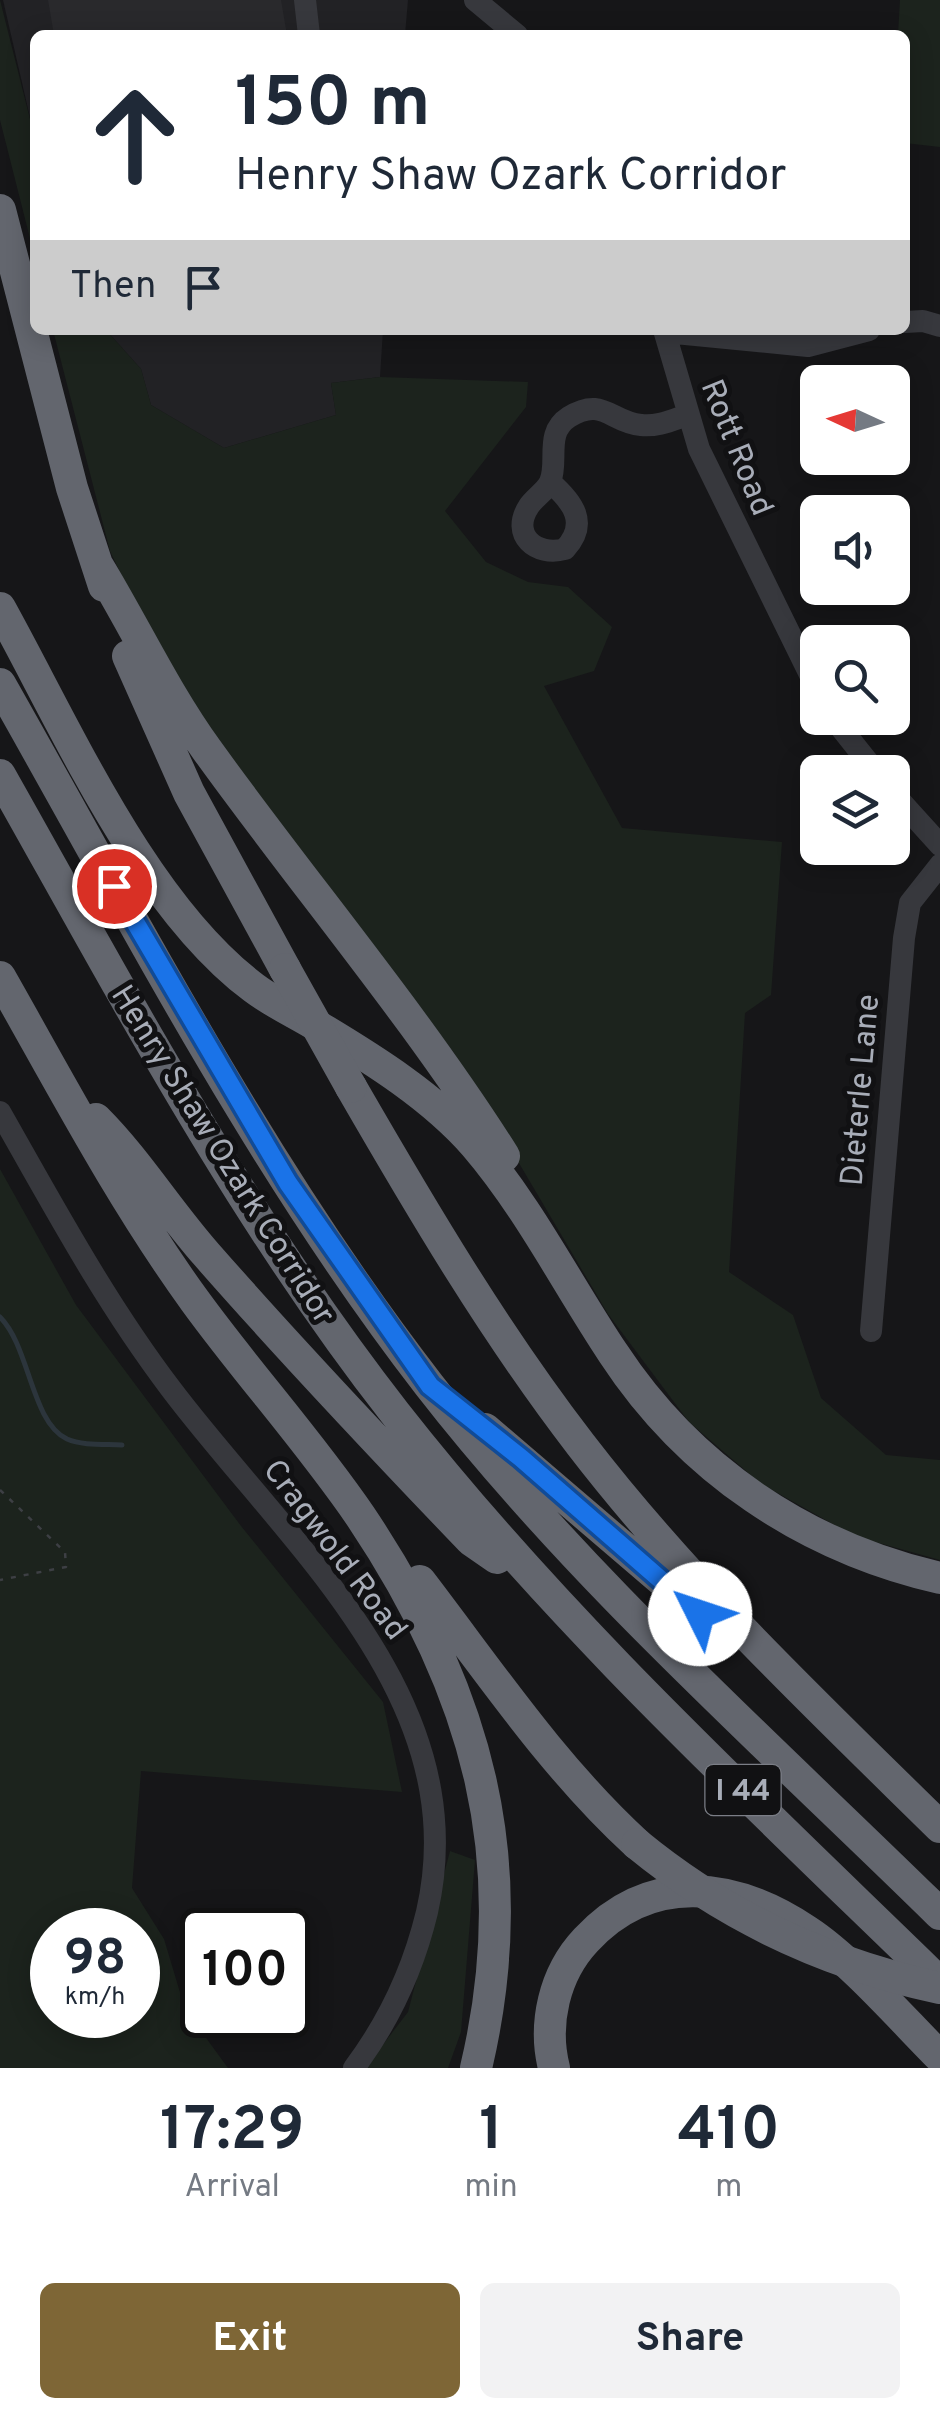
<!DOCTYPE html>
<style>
body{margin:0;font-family:Overpass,sans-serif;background:#f2f2f3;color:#1f2937;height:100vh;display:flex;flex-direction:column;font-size:38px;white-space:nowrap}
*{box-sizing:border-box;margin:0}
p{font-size:32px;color:#747a83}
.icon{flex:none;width:55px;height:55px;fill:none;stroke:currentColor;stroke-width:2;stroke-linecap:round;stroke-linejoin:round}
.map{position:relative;height:2068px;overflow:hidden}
.details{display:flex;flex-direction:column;background:#fff;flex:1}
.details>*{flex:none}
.hud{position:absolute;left:30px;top:30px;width:880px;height:305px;border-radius:15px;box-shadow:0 5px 25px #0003;background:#fff;color:#1f2937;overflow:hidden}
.needle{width:65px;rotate:274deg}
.buttons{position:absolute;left:800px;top:365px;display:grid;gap:20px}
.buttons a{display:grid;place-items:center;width:110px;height:110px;border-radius:15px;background:#fff;box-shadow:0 5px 25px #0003;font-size:50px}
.speed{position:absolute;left:30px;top:1908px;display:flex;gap:20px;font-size:50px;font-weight:700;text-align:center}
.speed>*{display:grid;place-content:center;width:130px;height:130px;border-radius:50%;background:#fff;box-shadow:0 5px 25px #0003;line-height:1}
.speed small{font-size:25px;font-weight:400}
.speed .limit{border:5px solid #111;border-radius:15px;background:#fff;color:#111}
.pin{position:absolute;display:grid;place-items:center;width:85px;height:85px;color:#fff;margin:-42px;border:5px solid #fff;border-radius:50%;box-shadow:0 2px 10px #0007}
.me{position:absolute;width:110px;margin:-55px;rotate:311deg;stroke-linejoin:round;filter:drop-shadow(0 0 8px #0008)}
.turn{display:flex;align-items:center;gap:35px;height:210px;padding:0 40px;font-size:45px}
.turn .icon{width:130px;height:130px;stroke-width:2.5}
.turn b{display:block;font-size:70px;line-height:85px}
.then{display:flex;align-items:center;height:95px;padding:0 40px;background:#0003;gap:20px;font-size:38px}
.eta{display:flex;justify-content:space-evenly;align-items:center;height:170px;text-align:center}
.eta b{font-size:60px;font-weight:700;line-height:70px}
.cta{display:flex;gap:20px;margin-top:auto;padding:20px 40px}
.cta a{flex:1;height:115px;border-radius:15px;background:#7e6636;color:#fff;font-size:40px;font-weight:700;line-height:115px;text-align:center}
.cta a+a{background:#f2f2f3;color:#1f2937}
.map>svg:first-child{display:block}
.built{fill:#222225}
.green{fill:#1c231d;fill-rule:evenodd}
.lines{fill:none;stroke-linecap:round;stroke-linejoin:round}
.stream{stroke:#2c353c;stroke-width:5}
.building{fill:#29292c}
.path{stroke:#3d3f44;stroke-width:2.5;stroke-dasharray:5 8;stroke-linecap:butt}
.minor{stroke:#37383d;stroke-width:22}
.highway{stroke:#63666e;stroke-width:32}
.highway-bridge{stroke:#63666e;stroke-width:32}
.route-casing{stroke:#114b97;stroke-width:25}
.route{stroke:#1a73e8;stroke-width:18}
.labels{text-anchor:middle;stroke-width:10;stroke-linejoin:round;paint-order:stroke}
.shield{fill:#111113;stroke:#7b7e86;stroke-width:2.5}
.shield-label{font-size:30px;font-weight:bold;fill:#a8adb8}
.street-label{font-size:32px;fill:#a8adb8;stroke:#111113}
</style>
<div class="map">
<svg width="940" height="2068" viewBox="0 0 940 2068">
<rect width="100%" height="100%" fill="#161618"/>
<!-- built -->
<path class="built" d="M 3,0 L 408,0 L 405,35 L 35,35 L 35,139 Z
M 106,330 L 383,330 L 380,377 L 331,383 L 336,415 L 224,448 L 151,405 L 141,369 Z"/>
<!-- green -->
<path class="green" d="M 0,0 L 35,139 L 35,258 L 0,120 Z
M 900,0 L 940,0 L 940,147 L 905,143 L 905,35 L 898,35 Z
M 53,330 L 106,330 L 141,369 L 151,405 L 224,448 L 336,415 L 331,383 L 380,377 L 528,382 L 526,407 L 445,511 L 486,562 L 528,582 L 568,587 L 612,627 L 594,671 L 544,686 L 622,828 L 782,842 L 771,995 L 745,1013 L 729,1272 L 793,1315 L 821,1398 L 886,1455 L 940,1460 L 940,1560 L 854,1536 L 760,1483 L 689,1422 L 608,1314 L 454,1053 L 186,699 L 144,623 L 110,551 Z
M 0,1169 L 76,1305 L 241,1526 L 383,1702 L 402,1792 L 141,1771 L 132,1888 L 164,1939 L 185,2009 L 228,2068 L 0,2068 ZM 52,1930 L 138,1930 L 138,2015 L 52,2015 Z
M 450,1851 L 475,1860 L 461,2032 L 448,2068 L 365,2068 L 408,2012 Z"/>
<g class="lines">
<!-- stream -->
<path class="stream" d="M 0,1317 C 30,1347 31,1422 67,1439 C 83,1446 105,1444 122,1445"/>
</g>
<!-- building -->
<path class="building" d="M 48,0 L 281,0 L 287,35 L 54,35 Z"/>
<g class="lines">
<!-- path -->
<path class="path" d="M 0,1490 L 65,1552 L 66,1567 L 0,1580"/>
<!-- minor -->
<path class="minor" d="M 305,0 L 309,35
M 475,0 L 517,35
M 905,322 L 923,321 L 940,326
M 664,330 L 699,449 L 818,691
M 665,332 L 808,346 L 869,330
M 550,482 C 573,502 589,523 565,549 C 536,557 510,535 529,506 C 534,498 546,491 550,482 C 559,461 544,433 569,417 C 603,396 610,422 641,425 C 657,427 672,420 687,415
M 833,718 L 876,772
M 892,792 L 940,845
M 0,1112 C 54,1207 105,1302 171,1389 C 287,1543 476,1698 427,1912 C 413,1970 390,2020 354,2068
M 871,1331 L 904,938 L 910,903 L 940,865"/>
<!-- highway -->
<path class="highway" d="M 0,210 L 72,488 L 104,586
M 98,566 C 135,627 165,692 207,750 C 305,886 414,1014 504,1156
M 0,608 C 67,729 143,905 254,988 C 274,1003 298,1014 319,1027 C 374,1060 433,1097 475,1145 C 529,1208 567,1284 613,1353 C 689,1469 805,1547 940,1578
M 128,656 L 189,793 L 285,969
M 0,684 C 135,922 261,1168 429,1385 C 579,1578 766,1743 940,1914
M 0,775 C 123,993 240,1215 395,1413 C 557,1620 751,1799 940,1983
M 0,977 C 62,1086 121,1199 195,1301 C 248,1374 310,1442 361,1517 C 477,1690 525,1861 476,2068
M 351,1087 C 422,1210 494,1332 581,1445 C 687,1583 816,1705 940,1827
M 96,1119 C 137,1160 168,1211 207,1255 C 292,1352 381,1446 471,1540 L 497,1558
M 485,1429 L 713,1624
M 420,1581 C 489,1671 553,1767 637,1844
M 554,2068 C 543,2024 554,1974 586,1940 C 650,1871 734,1882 807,1931 C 850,1959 902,2019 940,2057"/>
<!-- highway-bridge -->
<path class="highway-bridge" d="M 285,969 L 351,1087
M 637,1844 C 726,1917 827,1964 940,1988"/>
</g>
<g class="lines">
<defs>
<path id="route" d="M 114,886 L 288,1183 L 430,1386 L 521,1458 L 700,1614"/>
</defs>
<!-- route casing -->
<use href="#route" class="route-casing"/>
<!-- route -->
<use href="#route" class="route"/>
</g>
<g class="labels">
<!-- shield labels -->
<rect class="shield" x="705.5" y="1765" width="75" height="50" rx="8"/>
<g class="shield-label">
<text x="743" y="1800">I 44</text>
</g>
<!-- street labels -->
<g class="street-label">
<text transform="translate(738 447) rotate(68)" y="11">Rott Road</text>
<text transform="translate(859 1090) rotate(-85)" y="11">Dieterle Lane</text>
<text transform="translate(224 1154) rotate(58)" y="11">Henry Shaw Ozark Corridor</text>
<text transform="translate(336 1549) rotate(53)" y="11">Cragwold Road</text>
</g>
</g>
</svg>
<div class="buttons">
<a><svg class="needle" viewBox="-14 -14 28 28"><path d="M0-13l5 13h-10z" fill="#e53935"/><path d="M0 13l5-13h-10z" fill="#747a83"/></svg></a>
<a><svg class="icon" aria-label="sound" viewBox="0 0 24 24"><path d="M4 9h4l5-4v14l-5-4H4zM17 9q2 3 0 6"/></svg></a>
<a><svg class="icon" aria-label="search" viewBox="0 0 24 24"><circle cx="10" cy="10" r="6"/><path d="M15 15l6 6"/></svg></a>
<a><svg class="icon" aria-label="layers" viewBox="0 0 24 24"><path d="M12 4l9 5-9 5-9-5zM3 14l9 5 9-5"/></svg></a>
</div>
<div class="speed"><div>98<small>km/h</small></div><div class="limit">100</div></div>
<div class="pin" style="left:114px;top:886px;background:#d93025"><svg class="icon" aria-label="arrive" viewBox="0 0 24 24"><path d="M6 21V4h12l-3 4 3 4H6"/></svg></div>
<svg class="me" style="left:700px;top:1614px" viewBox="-20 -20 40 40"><circle r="19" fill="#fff"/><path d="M0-13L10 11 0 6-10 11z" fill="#1a73e8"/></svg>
<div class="hud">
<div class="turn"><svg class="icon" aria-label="ahead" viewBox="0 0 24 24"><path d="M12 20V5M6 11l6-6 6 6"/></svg><div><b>150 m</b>Henry Shaw Ozark Corridor</div></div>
<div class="then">Then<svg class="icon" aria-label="arrive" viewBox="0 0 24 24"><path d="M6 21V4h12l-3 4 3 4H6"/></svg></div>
</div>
</div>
<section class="details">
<div class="eta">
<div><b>17:29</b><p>Arrival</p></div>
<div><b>1</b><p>min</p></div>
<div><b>410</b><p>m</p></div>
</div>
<div class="cta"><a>Exit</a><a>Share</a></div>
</section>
